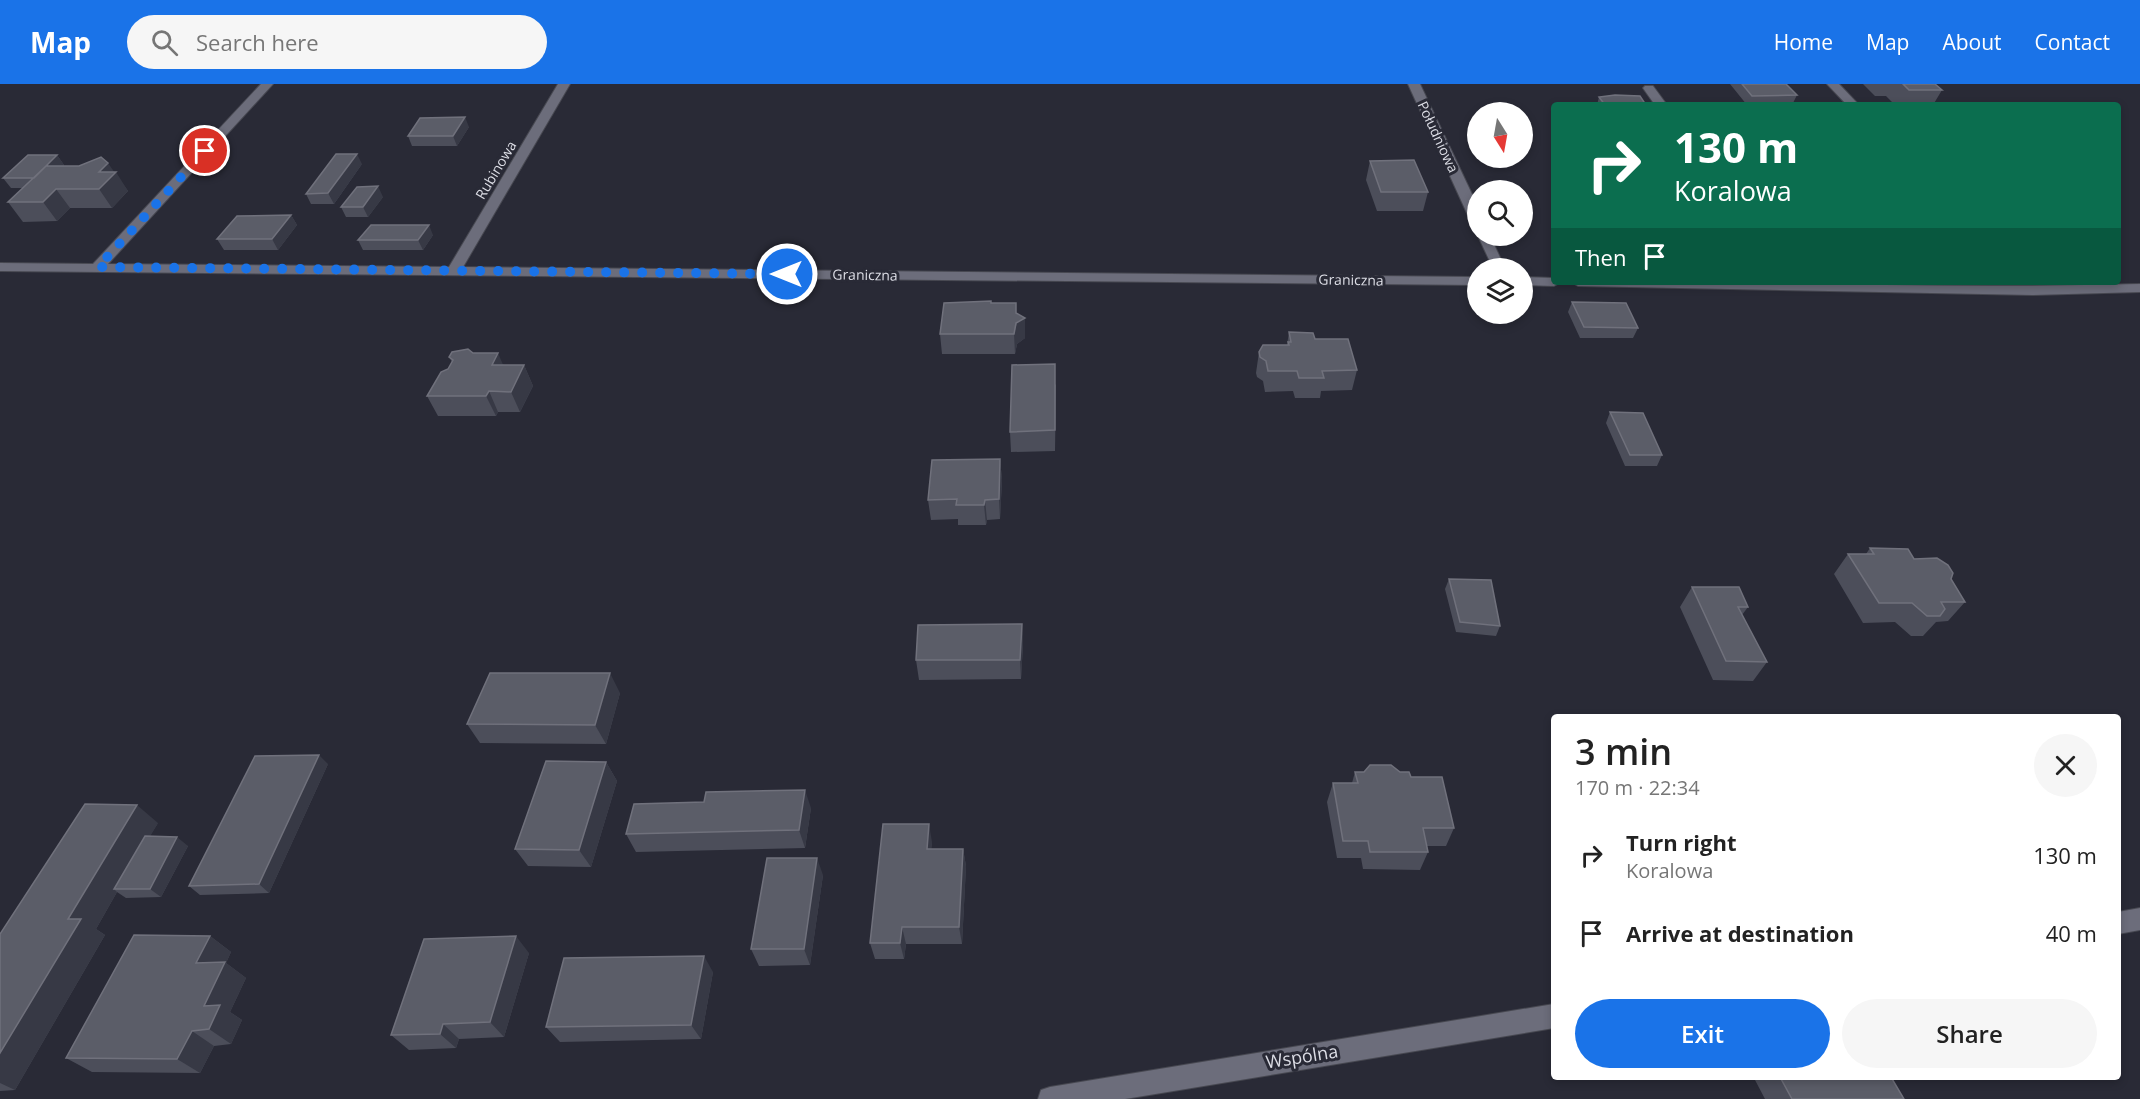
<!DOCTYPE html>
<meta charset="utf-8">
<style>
body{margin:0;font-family:"Open Sans",sans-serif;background:#f6f6f6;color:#222;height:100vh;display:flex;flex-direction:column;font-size:22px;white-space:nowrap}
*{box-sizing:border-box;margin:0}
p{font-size:20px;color:#767676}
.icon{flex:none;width:33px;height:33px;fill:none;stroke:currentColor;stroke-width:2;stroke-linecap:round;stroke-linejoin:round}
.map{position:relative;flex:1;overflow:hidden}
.drawer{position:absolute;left:1551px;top:630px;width:570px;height:366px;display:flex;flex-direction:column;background:#fff;border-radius:6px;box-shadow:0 3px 9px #0003}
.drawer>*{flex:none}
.hud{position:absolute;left:1551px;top:18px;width:570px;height:183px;border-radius:6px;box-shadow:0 3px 9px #0003;background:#0b6e4f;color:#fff;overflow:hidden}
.needle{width:39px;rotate:169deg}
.buttons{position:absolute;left:1467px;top:18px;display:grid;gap:12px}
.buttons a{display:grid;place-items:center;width:66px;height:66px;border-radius:50%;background:#fff;box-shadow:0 3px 9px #0003;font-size:30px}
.pin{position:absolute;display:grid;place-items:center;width:51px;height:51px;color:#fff;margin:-26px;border:3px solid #fff;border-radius:50%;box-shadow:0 2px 6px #0007}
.me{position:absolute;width:66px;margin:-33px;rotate:270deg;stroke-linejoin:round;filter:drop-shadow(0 0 4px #0008)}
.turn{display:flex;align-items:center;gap:21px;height:126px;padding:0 24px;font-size:27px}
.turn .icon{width:78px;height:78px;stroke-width:2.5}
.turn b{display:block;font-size:42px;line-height:51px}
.then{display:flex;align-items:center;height:57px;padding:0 24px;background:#0003;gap:12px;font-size:22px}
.round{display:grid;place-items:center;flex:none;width:63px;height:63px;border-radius:32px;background:#f6f6f6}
.summary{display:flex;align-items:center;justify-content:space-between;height:102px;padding:0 24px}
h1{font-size:36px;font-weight:600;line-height:45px}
.action{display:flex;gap:12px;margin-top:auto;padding:12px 24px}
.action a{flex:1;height:69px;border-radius:36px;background:#1a73e8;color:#fff;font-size:24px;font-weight:600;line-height:69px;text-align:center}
.action a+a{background:#f6f6f6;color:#222}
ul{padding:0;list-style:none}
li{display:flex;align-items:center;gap:18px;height:78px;padding:0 24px}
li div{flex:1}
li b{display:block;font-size:22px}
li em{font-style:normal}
header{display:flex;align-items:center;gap:36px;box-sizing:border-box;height:84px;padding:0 30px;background:#1a73e8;color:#fff}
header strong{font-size:28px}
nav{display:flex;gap:33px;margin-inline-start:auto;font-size:21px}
.search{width:420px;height:54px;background:#f6f6f6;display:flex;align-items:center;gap:15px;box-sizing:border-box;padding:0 21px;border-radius:33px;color:#767676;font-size:22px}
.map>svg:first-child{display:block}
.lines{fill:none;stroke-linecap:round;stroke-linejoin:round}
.minor-casing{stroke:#474851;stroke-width:2}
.minor{fill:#6c6d7b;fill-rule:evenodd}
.wall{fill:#4c4e5a}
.shaded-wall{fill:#373945}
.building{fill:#5b5d68;stroke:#70717c;stroke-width:1.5}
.route{stroke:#1a73e8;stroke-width:10;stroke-dasharray:0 18}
.labels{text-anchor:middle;stroke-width:6;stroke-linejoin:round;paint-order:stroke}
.far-street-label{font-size:14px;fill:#dcdde5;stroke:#292a36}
.near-street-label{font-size:18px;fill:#dcdde5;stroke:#292a36}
</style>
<header>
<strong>Map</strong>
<div class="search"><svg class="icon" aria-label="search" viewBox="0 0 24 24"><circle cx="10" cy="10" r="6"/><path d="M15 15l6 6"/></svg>Search here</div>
<nav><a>Home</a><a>Map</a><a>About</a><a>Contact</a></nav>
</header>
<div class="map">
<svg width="2140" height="1015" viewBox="0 0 2140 1015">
<rect width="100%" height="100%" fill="#292a36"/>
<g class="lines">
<defs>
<path id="minor" d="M 261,0 L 273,0 L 108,180 L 449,183 L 558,0 L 570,0 L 463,183 L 1478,193 L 1478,201 L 0,187 L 0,179 L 93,180 Z
M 1408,0 L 1420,0 L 1478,123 L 1478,142 L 1471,138 Z
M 1827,0 L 1839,0 L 1859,21 L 1847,21 Z
M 1645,2 L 1653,2 L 1667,21 L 1655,21 L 1643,4 Z
M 1478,152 L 1490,152 L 1505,184 L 1493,184 Z
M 1522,193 L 1554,194 L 1554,198 L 1561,198 L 1554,202 L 1522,201 Z
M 1571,198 C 1761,198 1951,205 2140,200 L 2140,208 L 2033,211 L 1578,202 Z
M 2140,824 L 2140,846 L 2118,850 L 2118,828 Z
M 1554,920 L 1554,944 L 1125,1015 L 1038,1015 L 1041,1006 L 1050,1003 Z"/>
</defs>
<!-- minor casing -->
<use href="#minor" class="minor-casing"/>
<!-- minor -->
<use href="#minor" class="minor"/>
</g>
<!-- wall -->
<path class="wall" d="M 1730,0 L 1786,0 L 1797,11 L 1792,21 L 1747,21 Z
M 1863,0 L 1935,0 L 1942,6 L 1933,21 L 1895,21 L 1886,12 L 1875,12 Z
M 1599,13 L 1646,21 L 1597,21 Z
M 469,43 L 457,62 L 412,62 L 408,52 Z
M 57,71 L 64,81 L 63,82 L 114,88 L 128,107 L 112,124 L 70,124 L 57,137 L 23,138 L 8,118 L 23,104 L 11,104 L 3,94 Z
M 1370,77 L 1428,108 L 1423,127 L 1377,127 L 1366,96 Z
M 362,80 L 334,120 L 311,120 L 306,110 Z
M 383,113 L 368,133 L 346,133 L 341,123 Z
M 291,131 L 297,141 L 278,166 L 224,166 L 217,155 Z
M 433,151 L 423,166 L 363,166 L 358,156 Z
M 1572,218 L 1638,244 L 1633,254 L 1580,254 L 1568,228 Z
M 991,219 L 1016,229 L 1025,254 L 1017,260 L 1015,270 L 942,270 L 940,250 Z
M 1289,248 L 1315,255 L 1357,286 L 1352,306 L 1321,307 L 1320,314 L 1295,314 L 1293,307 L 1265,308 L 1263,297 L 1257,293 L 1256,289 L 1259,268 L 1287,261 Z
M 473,269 L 504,281 L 524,281 L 533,302 L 520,328 L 498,328 L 496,332 L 438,332 L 427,312 L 448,285 L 452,278 L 449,273 Z
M 1056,300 L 1055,367 L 1011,368 L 1010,348 Z
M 1610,328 L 1662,371 L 1657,382 L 1625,382 L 1606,339 Z
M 1000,375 L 1002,396 L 1000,435 L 987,436 L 986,441 L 958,441 L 958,435 L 931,436 L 928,416 Z
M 1870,464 L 1914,475 L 1951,495 L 1965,518 L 1948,537 L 1936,538 L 1923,552 L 1911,552 L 1895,538 L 1863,539 L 1834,490 L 1848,470 L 1866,470 Z
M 1449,495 L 1500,542 L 1496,552 L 1456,548 L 1445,505 Z
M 1692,503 L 1748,523 L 1742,531 L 1767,578 L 1753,597 L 1713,596 L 1680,523 Z
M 1022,540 L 1023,560 L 1021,595 L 919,596 L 916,576 Z
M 620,609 L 606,660 L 480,659 L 467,640 Z
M 606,678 L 617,697 L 591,783 L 528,782 L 515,765 Z
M 328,680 L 269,809 L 200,811 L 189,802 Z
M 1355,688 L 1400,688 L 1411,693 L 1454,744 L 1446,762 L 1426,762 L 1428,768 L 1420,786 L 1363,785 L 1361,774 L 1337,774 L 1327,718 L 1333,699 L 1352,699 Z
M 811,724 L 805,764 L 636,768 L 626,750 Z
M 158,739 L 149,753 L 188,762 L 161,813 L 126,814 L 117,808 L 96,845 L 105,851 L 15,1006 L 0,1007 L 0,850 Z
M 932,758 L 931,765 L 963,765 L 966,782 L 962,860 L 906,860 L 904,875 L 875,875 L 870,859 Z
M 823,791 L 810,881 L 759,882 L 751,865 Z
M 210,852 L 231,868 L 226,879 L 246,894 L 230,928 L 242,936 L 231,960 L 214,962 L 200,989 L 92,988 L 66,974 Z
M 529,869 L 504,953 L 459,955 L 456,964 L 409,966 L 391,951 Z
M 713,888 L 701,955 L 560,958 L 546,943 Z
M 1759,993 L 1891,993 L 1904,1015 L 1765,1015 L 1755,996 Z"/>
<!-- shaded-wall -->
<path class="shaded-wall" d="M 465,33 L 469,43 L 457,62 L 453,52 Z
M 357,70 L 362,80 L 334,120 L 328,109 Z
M 57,71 L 64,81 L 41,104 L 34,94 Z
M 108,79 L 115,89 L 116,88 L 128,107 L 112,124 L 99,105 L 99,88 Z
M 378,102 L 383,113 L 368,133 L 363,123 Z
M 56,105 L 70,124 L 57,137 L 43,118 Z
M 291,131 L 297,141 L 278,166 L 272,155 Z
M 429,141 L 433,151 L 423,166 L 418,156 Z
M 1025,234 L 1025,254 L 1017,260 L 1015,270 L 1014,250 L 1017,239 Z
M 498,269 L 507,290 L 492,281 Z
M 524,281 L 533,302 L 520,328 L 511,308 Z
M 489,307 L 498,328 L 496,332 L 486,312 Z
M 1000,375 L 1002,396 L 1000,435 L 999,415 Z
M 985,416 L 987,436 L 986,441 L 984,421 Z
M 1022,540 L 1023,560 L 1021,595 L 1020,576 Z
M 610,589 L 620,609 L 606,660 L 595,641 Z
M 319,671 L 328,680 L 269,809 L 259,800 Z
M 606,678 L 617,697 L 591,783 L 579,766 Z
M 805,706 L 811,724 L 805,764 L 799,746 Z
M 137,721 L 158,739 L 119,805 L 114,805 L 117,808 L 96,845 L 105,851 L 15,1006 L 0,999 L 0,969 L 68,835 Z
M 929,740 L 932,758 L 930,783 L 927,765 Z
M 177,753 L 188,762 L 161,813 L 150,805 Z
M 963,765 L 966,782 L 962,860 L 959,843 Z
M 817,774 L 823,791 L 810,881 L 804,865 Z
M 902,843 L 906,860 L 904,875 L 900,859 Z
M 210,852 L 231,868 L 226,879 L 246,894 L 230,928 L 242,936 L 231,960 L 209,945 L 196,879 Z
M 516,852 L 529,869 L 504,953 L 490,938 Z
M 704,872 L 713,888 L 701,955 L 691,941 Z
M 443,940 L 459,955 L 456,964 L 440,950 Z
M 192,947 L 214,962 L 200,989 L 177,975 Z"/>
<!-- building -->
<path class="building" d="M 1742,0 L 1786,0 L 1797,11 L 1752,12 Z
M 1903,0 L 1935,0 L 1942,6 L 1909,6 Z
M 1615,11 L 1640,12 L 1646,21 L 1605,21 L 1599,13 Z
M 465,33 L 453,52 L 408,52 L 420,34 Z
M 336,70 L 357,70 L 328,109 L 306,110 Z
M 28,71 L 57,71 L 34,94 L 3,94 Z
M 101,73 L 108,79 L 99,88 L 116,88 L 99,105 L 56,105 L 43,118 L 8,118 L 46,82 L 79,82 Z
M 1414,76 L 1428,108 L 1381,108 L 1370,77 Z
M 378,102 L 363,123 L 341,123 L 357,103 Z
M 291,131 L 272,155 L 217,155 L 237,132 Z
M 371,141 L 429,141 L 418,156 L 358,156 Z
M 991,217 L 991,219 L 1016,219 L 1016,229 L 1025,234 L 1016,239 L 1014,250 L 940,250 L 944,219 Z
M 1572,218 L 1626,219 L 1638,244 L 1584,243 Z
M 1289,248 L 1313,249 L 1315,255 L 1348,255 L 1357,286 L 1322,287 L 1324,294 L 1299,294 L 1297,287 L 1268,287 L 1266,277 L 1260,273 L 1259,268 L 1263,261 L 1289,261 L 1288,258 L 1291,258 Z
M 468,265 L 473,269 L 498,269 L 492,281 L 524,281 L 511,308 L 489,307 L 486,312 L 427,312 L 441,288 L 448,285 L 453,276 L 449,273 L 452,268 Z
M 1055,280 L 1055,346 L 1010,348 L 1012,281 Z
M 1610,328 L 1643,329 L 1662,371 L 1630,371 Z
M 1000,375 L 999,415 L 985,416 L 984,421 L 956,421 L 957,415 L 928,416 L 932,376 Z
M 1870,464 L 1908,465 L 1914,475 L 1937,474 L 1948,481 L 1953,489 L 1951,495 L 1965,518 L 1941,518 L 1945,525 L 1940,532 L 1927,532 L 1912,519 L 1879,519 L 1848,470 L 1874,470 Z
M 1449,495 L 1491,496 L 1500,542 L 1460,538 Z
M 1692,503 L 1739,503 L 1748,523 L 1738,523 L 1767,578 L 1726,577 Z
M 1022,540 L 1020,576 L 916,576 L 918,541 Z
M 490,589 L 610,589 L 595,641 L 467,640 Z
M 319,671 L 259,800 L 189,802 L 255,672 Z
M 546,677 L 606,678 L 579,766 L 515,765 Z
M 1370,681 L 1391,681 L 1400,688 L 1409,688 L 1411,693 L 1442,693 L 1454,744 L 1423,744 L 1428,768 L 1370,768 L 1368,757 L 1343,757 L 1333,699 L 1358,699 L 1355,688 L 1364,688 Z
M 805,706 L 799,746 L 626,750 L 634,720 L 704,718 L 706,708 Z
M 85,720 L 137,721 L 68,835 L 81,835 L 0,969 L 0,850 Z
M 883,740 L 929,740 L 927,765 L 963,765 L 959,843 L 902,843 L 900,859 L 870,859 Z
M 145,752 L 177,753 L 150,805 L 114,805 Z
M 767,774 L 817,774 L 804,865 L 751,865 Z
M 134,851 L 210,852 L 196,879 L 225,878 L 204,922 L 220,921 L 209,945 L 192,947 L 177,975 L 66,974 Z
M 516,852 L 490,938 L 443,940 L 440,950 L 391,951 L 424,855 Z
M 704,872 L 691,941 L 546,943 L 564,874 Z
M 1780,993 L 1891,993 L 1904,1015 L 1792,1015 Z"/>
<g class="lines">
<!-- route -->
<path class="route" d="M 205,67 L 98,183 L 787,190"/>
</g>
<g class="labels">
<!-- far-street labels -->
<g class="far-street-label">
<text transform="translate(1438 53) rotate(65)" y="5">Południowa</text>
<text transform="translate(496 86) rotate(-59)" y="5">Rubinowa</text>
<text transform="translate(865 191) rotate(1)" y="5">Graniczna</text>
<text transform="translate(1351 196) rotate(1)" y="5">Graniczna</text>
</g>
<!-- near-street labels -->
<g class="near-street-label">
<text transform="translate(1302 973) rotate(-9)" y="6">Wspólna</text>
</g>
</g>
</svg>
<div class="buttons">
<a><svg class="needle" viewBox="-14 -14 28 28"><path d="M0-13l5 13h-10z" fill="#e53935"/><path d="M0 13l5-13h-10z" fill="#767676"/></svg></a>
<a><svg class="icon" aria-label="search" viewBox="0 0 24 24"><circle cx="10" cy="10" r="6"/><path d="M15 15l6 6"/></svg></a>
<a><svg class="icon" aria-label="layers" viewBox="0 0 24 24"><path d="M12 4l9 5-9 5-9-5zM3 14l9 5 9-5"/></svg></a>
</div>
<div class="pin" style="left:205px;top:67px;background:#d93025"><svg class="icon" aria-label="arrive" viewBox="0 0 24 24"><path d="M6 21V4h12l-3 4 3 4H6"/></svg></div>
<svg class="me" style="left:787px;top:190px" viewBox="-20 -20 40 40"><circle r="17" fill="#1a73e8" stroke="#fff" stroke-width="3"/><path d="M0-11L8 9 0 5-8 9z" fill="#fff"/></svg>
<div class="hud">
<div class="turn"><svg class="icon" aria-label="right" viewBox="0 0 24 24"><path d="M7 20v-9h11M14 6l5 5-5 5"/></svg><div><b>130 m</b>Koralowa</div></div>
<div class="then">Then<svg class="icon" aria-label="arrive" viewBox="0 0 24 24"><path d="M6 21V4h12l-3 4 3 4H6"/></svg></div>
</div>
<section class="drawer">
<div class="summary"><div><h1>3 min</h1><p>170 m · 22:34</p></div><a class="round"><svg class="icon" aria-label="close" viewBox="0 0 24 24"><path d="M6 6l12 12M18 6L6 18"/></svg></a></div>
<ul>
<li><svg class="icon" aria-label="right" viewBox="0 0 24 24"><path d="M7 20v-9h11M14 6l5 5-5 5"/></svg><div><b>Turn right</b><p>Koralowa</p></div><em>130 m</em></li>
<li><svg class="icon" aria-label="arrive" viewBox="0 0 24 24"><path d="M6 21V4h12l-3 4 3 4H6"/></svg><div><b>Arrive at destination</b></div><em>40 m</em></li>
</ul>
<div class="action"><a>Exit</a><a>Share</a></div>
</section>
</div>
